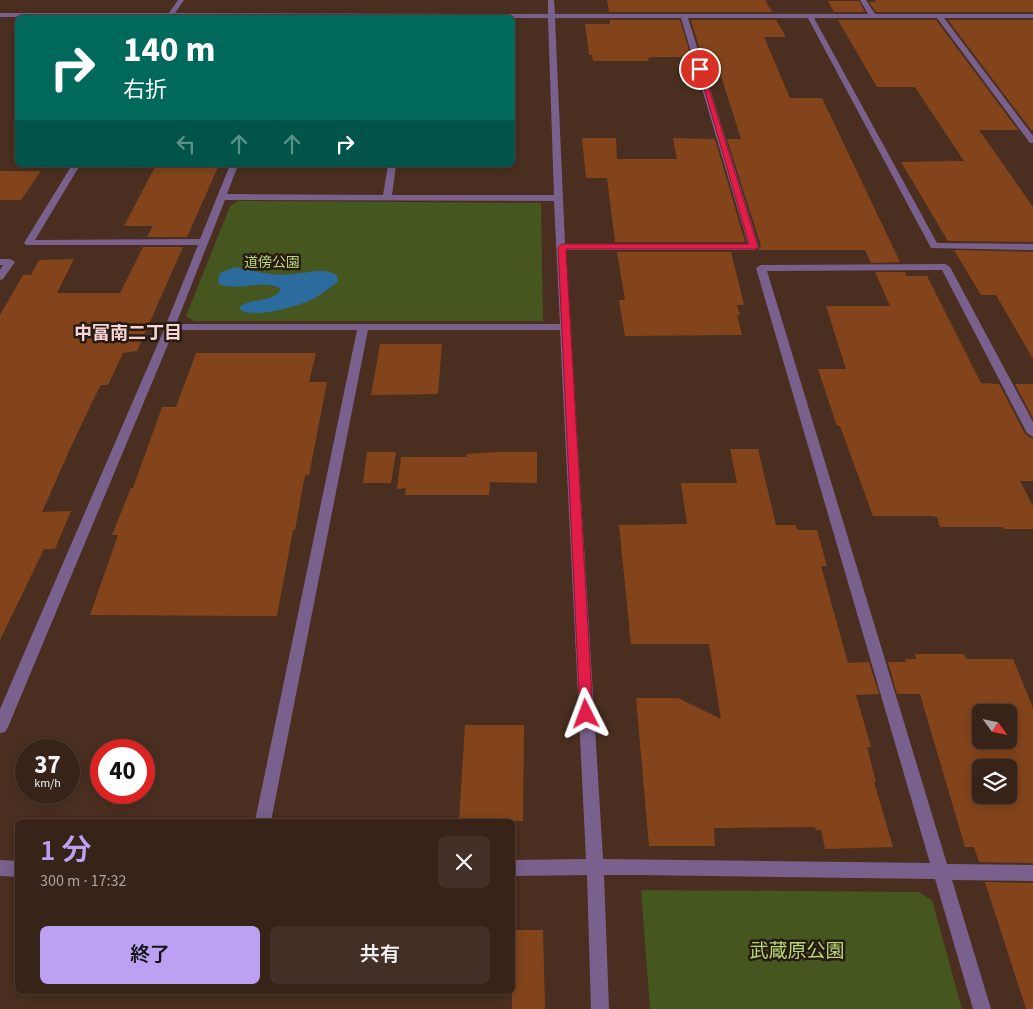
<!DOCTYPE html>
<html lang="ja">
<meta charset="utf-8">
<style>
body{margin:0;font-family:"Source Sans 3","Noto Sans JP",sans-serif;background:#432f25;color:#f1f3f6;height:100vh;display:flex;flex-direction:column;font-size:19px;white-space:nowrap}
*{box-sizing:border-box;margin:0}
p{font-size:16px;color:#aba4a2}
.icon{flex:none;width:28px;height:28px;fill:none;stroke:currentColor;stroke-width:2;stroke-linecap:round;stroke-linejoin:round}
.map{position:relative;flex:1;overflow:hidden}
.panel{position:absolute;left:15px;top:819px;width:500px;height:175px;display:flex;flex-direction:column;background:#382318;border-radius:8px;box-shadow:0 2px 12px #0003,0 0 0 1px #524037}
.panel>*{flex:none}
.hud{position:absolute;left:15px;top:15px;width:500px;height:152px;border-radius:8px;box-shadow:0 2px 12px #0003,0 0 0 1px #524037;background:#00695c;color:#fff;overflow:hidden}
.needle{width:32px;rotate:123deg}
.controls{position:absolute;left:972px;top:704px;display:grid;gap:10px}
.controls a{display:grid;place-items:center;width:45px;height:45px;border-radius:8px;background:#382318;box-shadow:0 2px 12px #0003,0 0 0 1px #524037;font-size:25px}
.speed{position:absolute;left:15px;top:739px;display:flex;gap:10px;font-size:25px;font-weight:700;text-align:center}
.speed>*{display:grid;place-content:center;width:65px;height:65px;border-radius:50%;background:#382318;box-shadow:0 2px 12px #0003,0 0 0 1px #524037;line-height:1}
.speed small{font-size:12px;font-weight:400}
.speed .limit{border:8px solid #d22;background:#fff;color:#111}
.pin{position:absolute;display:grid;place-items:center;width:42px;height:42px;color:#fff;margin:-21px;border:2px solid #fff;border-radius:50%;box-shadow:0 1px 5px #0007}
.me{position:absolute;width:55px;margin:-28px;rotate:357deg;stroke-linejoin:round;filter:drop-shadow(0 0 4px #0008)}
.turn{display:flex;align-items:center;gap:18px;height:105px;padding:0 25px;font-size:22px}
.turn .icon{width:65px;height:65px;stroke-width:2.5}
.turn b{display:block;font-size:35px;line-height:42px}
.lanes{display:flex;align-items:center;height:48px;padding:0 25px;background:#0003;justify-content:center;gap:25px;direction:ltr}
.lanes .off{opacity:.35}
.round{display:grid;place-items:center;flex:none;width:52px;height:52px;border-radius:8px;background:#432f25}
.head{display:flex;align-items:center;justify-content:space-between;height:85px;padding:0 25px}
h1{font-size:30px;font-weight:600;line-height:38px;color:#bca0f2}
.cta{display:flex;gap:10px;margin-top:auto;padding:10px 25px}
.cta a{flex:1;height:58px;border-radius:8px;background:#bca0f2;color:#111;font-size:20px;font-weight:600;line-height:58px;text-align:center}
.cta a+a{background:#432f25;color:#f1f3f6}
.map>svg:first-child{display:block}
.green{fill:#45571e}
.water{fill:#2b6b9d}
.building{fill:#83441b;fill-rule:evenodd}
.lines{fill:none;stroke-linecap:round;stroke-linejoin:round}
.minor{fill:#7a618d;fill-rule:evenodd}
.route{fill:#e11d48;stroke:#92132f}
.labels{text-anchor:middle;stroke-width:5;stroke-linejoin:round;paint-order:stroke}
.far-park-label{font-size:14px;fill:#b5d774;stroke:#271b14}
.neighbourhood-label{font-size:18px;font-weight:bold;fill:#f8d4d4;stroke:#271b14}
.near-park-label{font-size:19px;fill:#b5d774;stroke:#271b14}
</style>
<div class="map">
<svg width="1033" height="1009" viewBox="0 0 1033 1009">
<rect width="100%" height="100%" fill="#4a2f20"/>
<!-- green -->
<path class="green" d="M 238,201 L 541,203 L 543,321 L 194,321 L 186,316 L 230,206 Z
M 641,890 L 918,892 L 932,900 L 962,1009 L 650,1009 Z"/>
<!-- water -->
<path class="water" d="M 235,267 C 255,271 274,277 294,274 C 308,273 326,267 337,276 L 338,281 C 331,288 322,294 313,299 C 299,306 250,321 239,308 C 250,297 272,304 281,289 C 263,278 240,292 219,284 L 218,280 L 220,273 Z"/>
<!-- building -->
<path class="building" d="M 607,0 L 765,0 L 772,12 L 609,12 Z
M 875,0 L 1033,0 L 1033,12 L 876,12 L 869,2 L 876,2 Z
M 828,1 L 859,1 L 865,12 L 834,12 Z
M 610,20 L 680,20 L 691,57 L 654,57 L 648,58 L 649,61 L 593,61 L 592,55 L 589,55 L 585,24 L 610,24 Z
M 691,20 L 776,20 L 786,37 L 764,37 L 790,98 L 822,98 L 900,262 L 871,263 L 865,250 L 758,250 L 761,246 L 727,139 L 741,139 L 715,57 L 702,57 Z
M 838,20 L 936,20 L 1018,130 L 979,130 L 1033,207 L 1033,242 L 948,241 L 901,162 L 964,161 L 915,87 L 877,87 Z
M 948,20 L 1033,20 L 1033,130 L 1031,130 Z
M 582,138 L 616,138 L 617,159 L 677,159 L 673,138 L 715,139 L 745,242 L 615,242 L 607,178 L 586,178 Z
M 156,165 L 219,165 L 187,237 L 147,237 L 153,226 L 124,226 Z
M 0,171 L 41,171 L 21,200 L 0,200 Z
M 143,247 L 183,247 L 137,351 L 123,353 L 108,385 L 101,385 L 94,398 L 70,449 L 42,512 L 71,511 L 55,549 L 44,549 L 0,640 L 0,315 L 23,275 L 31,275 L 39,260 L 74,259 L 57,293 L 120,293 Z
M 954,250 L 1033,252 L 1033,359 L 996,295 L 981,295 Z
M 617,252 L 731,252 L 744,305 L 737,305 L 740,315 L 737,315 L 742,335 L 625,336 L 619,300 L 625,300 Z
M 875,272 L 905,272 L 906,276 L 927,276 L 981,383 L 999,384 L 1025,434 L 1033,439 L 1033,481 L 1020,481 L 1033,506 L 1033,529 L 1004,529 L 1003,527 L 940,527 L 937,517 L 932,516 L 873,516 L 840,426 L 837,426 L 818,369 L 846,369 L 826,306 L 890,306 Z
M 380,344 L 442,344 L 438,394 L 371,395 Z
M 196,353 L 316,353 L 309,382 L 327,382 L 309,475 L 305,475 L 295,530 L 293,530 L 277,616 L 90,615 L 118,535 L 112,535 L 131,488 L 133,488 L 162,407 L 176,407 Z
M 1015,384 L 1033,384 L 1033,418 Z
M 730,449 L 758,449 L 776,525 L 796,525 L 797,530 L 817,530 L 827,566 L 821,566 L 848,663 L 869,662 L 879,694 L 856,695 L 871,747 L 867,747 L 876,782 L 874,782 L 893,847 L 825,849 L 821,830 L 816,830 L 815,827 L 714,828 L 715,846 L 649,846 L 636,698 L 678,698 L 721,719 L 709,644 L 631,644 L 619,525 L 687,524 L 681,483 L 737,483 Z
M 367,452 L 396,452 L 391,483 L 363,483 Z
M 497,452 L 537,452 L 537,483 L 490,482 L 489,495 L 405,495 L 406,488 L 397,489 L 401,457 L 467,457 L 467,454 Z
M 915,654 L 964,654 L 966,659 L 1013,659 L 1033,708 L 1033,863 L 979,862 L 974,847 L 965,847 L 920,694 L 897,694 L 888,662 L 906,662 L 905,659 L 916,659 ZM 981,712 L 1009,712 L 1009,740 L 981,740 ZM 981,768 L 1009,768 L 1009,795 L 981,795 Z
M 465,725 L 524,725 L 523,821 L 459,821 Z
M 985,882 L 1033,883 L 1033,1009 L 1026,1009 Z
M 512,930 L 543,930 L 545,1009 L 512,1009 Z"/>
<g class="lines">
<!-- minor -->
<path class="minor" d="M 178,0 L 184,0 L 175,13 L 548,14 L 548,0 L 554,0 L 555,14 L 868,14 L 860,0 L 866,0 L 875,14 L 1033,14 L 1033,18 L 944,18 L 1033,136 L 1033,143 L 1030,143 L 937,18 L 814,18 L 937,243 L 1033,244 L 1033,250 L 931,248 L 808,18 L 688,18 L 759,247 L 754,250 L 566,250 L 603,859 L 930,863 L 756,268 L 761,265 L 945,264 L 950,267 L 1033,422 L 1033,437 L 1027,433 L 942,270 L 767,271 L 947,864 L 1033,865 L 1033,881 L 952,880 L 991,1009 L 973,1009 L 935,879 L 641,875 L 604,875 L 609,1009 L 591,1009 L 587,875 L 512,876 L 512,860 L 586,859 L 560,330 L 368,330 L 271,821 L 255,821 L 357,330 L 174,330 L 8,727 L 5,732 L 0,733 L 0,709 L 165,327 L 198,245 L 26,245 L 24,243 L 72,165 L 80,165 L 35,240 L 200,239 L 230,165 L 238,165 L 227,194 L 383,195 L 388,165 L 396,165 L 392,195 L 554,195 L 548,18 L 0,17 L 0,13 L 169,13 ZM 555,18 L 681,18 L 748,244 L 565,244 ZM 225,200 L 554,201 L 560,324 L 176,324 Z
M 0,259 L 10,259 L 15,262 L 3,279 L 0,280 L 0,270 L 3,265 L 0,265 Z
M 0,860 L 18,861 L 18,877 L 0,876 Z"/>
</g>
<!-- route -->
<path class="route" d="M 698,67 L 703,69 L 758,247 L 757,249 L 566,249 L 593,714 L 591,718 L 586,719 L 582,718 L 580,714 L 558,247 L 562,244 L 749,244 Z"/>
<g class="labels">
<!-- far-park labels -->
<g class="far-park-label">
<text x="272" y="267">道傍公園</text>
</g>
<!-- neighbourhood labels -->
<g class="neighbourhood-label">
<text x="128" y="339">中富南二丁目</text>
</g>
<!-- near-park labels -->
<g class="near-park-label">
<text x="797" y="957">武蔵原公園</text>
</g>
</g>
</svg>
<div class="controls">
<a><svg class="needle" viewBox="-14 -14 28 28"><path d="M0-13l5 13h-10z" fill="#e53935"/><path d="M0 13l5-13h-10z" fill="#aba4a2"/></svg></a>
<a><svg class="icon" aria-label="layers" viewBox="0 0 24 24"><path d="M12 4l9 5-9 5-9-5zM3 14l9 5 9-5"/></svg></a>
</div>
<div class="speed"><div>37<small>km/h</small></div><div class="limit">40</div></div>
<div class="pin" style="left:700px;top:69px;background:#d93025"><svg class="icon" aria-label="arrive" viewBox="0 0 24 24"><path d="M6 21V4h12l-3 4 3 4H6"/></svg></div>
<svg class="me" style="left:586px;top:714px" viewBox="-20 -20 40 40"><path d="M0-17L14 15 0 8-14 15z" fill="#e11d48" stroke="#fff" stroke-width="4"/></svg>
<div class="hud">
<div class="turn"><svg class="icon" aria-label="right" viewBox="0 0 24 24"><path d="M7 20v-9h11M14 6l5 5-5 5"/></svg><div><b>140 m</b>右折</div></div>
<div class="lanes"><svg class="icon off" aria-label="left" viewBox="0 0 24 24"><path d="M17 20v-9H6M10 6l-5 5 5 5"/></svg><svg class="icon off" aria-label="ahead" viewBox="0 0 24 24"><path d="M12 20V5M6 11l6-6 6 6"/></svg><svg class="icon off" aria-label="ahead" viewBox="0 0 24 24"><path d="M12 20V5M6 11l6-6 6 6"/></svg><svg class="icon" aria-label="right" viewBox="0 0 24 24"><path d="M7 20v-9h11M14 6l5 5-5 5"/></svg></div>
</div>
<section class="panel">
<div class="head"><div><h1>1 分</h1><p>300 m · 17:32</p></div><a class="round"><svg class="icon" aria-label="close" viewBox="0 0 24 24"><path d="M6 6l12 12M18 6L6 18"/></svg></a></div>
<div class="cta"><a>終了</a><a>共有</a></div>
</section>
</div>
